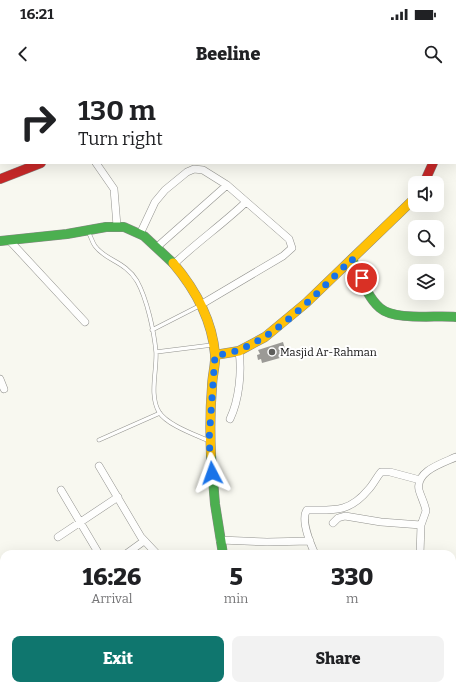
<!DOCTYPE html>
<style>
body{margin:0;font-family:Bitter,serif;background:#f2f2f2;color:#202124;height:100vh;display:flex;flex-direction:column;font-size:15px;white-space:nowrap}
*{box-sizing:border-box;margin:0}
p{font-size:13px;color:#757577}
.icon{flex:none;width:22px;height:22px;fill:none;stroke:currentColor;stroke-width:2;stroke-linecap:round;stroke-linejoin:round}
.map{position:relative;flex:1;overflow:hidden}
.drawer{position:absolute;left:0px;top:470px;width:456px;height:140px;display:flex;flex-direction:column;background:#fff;border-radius:12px 12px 0 0;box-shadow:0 4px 16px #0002}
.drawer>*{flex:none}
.top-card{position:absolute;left:0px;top:0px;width:456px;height:84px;box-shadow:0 4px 16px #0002;background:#fff;color:#202124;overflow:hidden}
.controls{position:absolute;left:408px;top:96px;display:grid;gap:8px}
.controls a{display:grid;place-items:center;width:36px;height:36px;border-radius:8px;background:#fff;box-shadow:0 4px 16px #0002;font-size:20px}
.pin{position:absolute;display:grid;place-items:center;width:34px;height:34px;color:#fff;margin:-17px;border:2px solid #fff;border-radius:50%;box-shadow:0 1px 4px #0007}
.me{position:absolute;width:44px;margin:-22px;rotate:356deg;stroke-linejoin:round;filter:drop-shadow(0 0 3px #0008)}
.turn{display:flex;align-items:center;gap:14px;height:84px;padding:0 12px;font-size:18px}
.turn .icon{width:52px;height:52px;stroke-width:2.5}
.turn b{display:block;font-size:28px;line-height:34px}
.eta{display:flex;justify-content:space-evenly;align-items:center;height:68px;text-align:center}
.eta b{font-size:24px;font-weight:800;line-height:28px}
.primary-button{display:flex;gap:8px;margin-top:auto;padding:8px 12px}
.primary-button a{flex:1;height:46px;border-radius:8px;background:#0f766e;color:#fff;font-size:16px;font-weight:800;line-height:46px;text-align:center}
.primary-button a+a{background:#f2f2f2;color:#202124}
.status{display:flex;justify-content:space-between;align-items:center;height:28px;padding:0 20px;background:#fff;direction:ltr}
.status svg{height:11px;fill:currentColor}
header{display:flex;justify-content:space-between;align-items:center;height:52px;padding:0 12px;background:#fff;font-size:18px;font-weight:800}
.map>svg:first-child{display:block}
.building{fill:#9b9a96}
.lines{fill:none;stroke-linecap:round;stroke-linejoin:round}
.lane-casing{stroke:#92928e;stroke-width:4.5}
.street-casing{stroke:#92928e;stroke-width:8}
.fast-casing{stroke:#888885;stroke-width:10}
.slow-casing{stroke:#888885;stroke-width:10}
.jam-casing{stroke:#888885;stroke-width:10}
.lane{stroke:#fefefd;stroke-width:3.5}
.street{stroke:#fefefd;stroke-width:7}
.fast{stroke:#4caf50;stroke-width:9}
.slow{stroke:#ffc107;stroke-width:9}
.jam{stroke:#c62828;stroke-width:9}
.route{stroke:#1a73e8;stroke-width:7;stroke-dasharray:0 12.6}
.poi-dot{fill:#5e5e5b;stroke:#fff;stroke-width:1.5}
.labels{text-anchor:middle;stroke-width:4;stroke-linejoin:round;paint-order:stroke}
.poi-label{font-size:11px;fill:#0b0b0b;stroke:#fff;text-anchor:start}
</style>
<div class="status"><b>16:21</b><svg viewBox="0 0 49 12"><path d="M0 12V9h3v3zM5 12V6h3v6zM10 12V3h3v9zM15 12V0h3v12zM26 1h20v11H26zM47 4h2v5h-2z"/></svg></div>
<header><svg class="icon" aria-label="back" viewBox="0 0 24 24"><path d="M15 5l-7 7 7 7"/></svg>Beeline<svg class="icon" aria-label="search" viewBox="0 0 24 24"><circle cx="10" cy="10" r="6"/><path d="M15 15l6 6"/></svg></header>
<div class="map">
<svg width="456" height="610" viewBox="0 0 456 610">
<rect width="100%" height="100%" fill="#f8f8f0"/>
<!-- building -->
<path class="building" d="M 283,262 L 287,276 L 262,283 L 261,279 L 258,280 L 257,275 L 260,274 L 258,270 Z"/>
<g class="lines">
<defs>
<path id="lane" d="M 88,152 C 91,156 92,162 95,166 C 106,181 125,181 137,201 C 147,219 154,251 156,272 C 157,291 149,315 159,332 C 167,345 196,355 209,361
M 152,250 L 199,226
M 156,272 L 212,265
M 99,360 L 160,333"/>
<path id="street" d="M 140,0 L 141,1
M 338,0 L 338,1
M 38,1 L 38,0
M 0,27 L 1,28
M 96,83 L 114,109 L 117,146
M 140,154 L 155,122 L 165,110 L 187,92 L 194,89 L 203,90 L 227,105 L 289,159 L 292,168 L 283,176 L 202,224
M 9,160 L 85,242
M 157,167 L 227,105
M 174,184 C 197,162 223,144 246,122
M 0,299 L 4,309
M 230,339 C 239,320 242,292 239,271
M 99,386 L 141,457 L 157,474
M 61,410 L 99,474
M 333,443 L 338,438 L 345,436 L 381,442 L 421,445 L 420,474
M 421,445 L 426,431 C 425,424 421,417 419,410 C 415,391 443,383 456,377
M 58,457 L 118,417
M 220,460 L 267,462 L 310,461
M 126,474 L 144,461
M 315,474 C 311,465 300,439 307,430 C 333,430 349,433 368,410 C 373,405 376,398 381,392 L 390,392 L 420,400
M 315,474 L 335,474
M 454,509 L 456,494
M 0,544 L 4,542
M 452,552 L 456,554
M 452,602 L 456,607
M 315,606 L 324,610
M 89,610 L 91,606
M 273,610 L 275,606
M 345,610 L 347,606
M 401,610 L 404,606"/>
<path id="fast" d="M 102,1 L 103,0
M 0,161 L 67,154 L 106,147 L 124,147 L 144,156 L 173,183
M 352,179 C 360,194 366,216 380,228 C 395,241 436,235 456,237
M 211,375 L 215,424 L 223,474
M 129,606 L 139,610"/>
<path id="slow" d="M 111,0 L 111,1
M 447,0 L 447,1
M 173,183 C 195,209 212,239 215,274 C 216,284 212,296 212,307 C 210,330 210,352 211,375
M 215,275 L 239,271 L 265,257 L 306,223 L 415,118"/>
<path id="jam" d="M 0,99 L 41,83
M 424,103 L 433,83
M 39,610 L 48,606
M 174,610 L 177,606"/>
</defs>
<!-- lane casing -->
<use href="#lane" class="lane-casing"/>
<!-- street casing -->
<use href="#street" class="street-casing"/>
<!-- fast casing -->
<use href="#fast" class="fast-casing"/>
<!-- slow casing -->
<use href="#slow" class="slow-casing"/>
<!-- jam casing -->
<use href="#jam" class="jam-casing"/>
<!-- lane -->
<use href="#lane" class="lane"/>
<!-- street -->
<use href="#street" class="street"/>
<!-- fast -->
<use href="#fast" class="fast"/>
<!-- slow -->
<use href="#slow" class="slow"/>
<!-- jam -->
<use href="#jam" class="jam"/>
</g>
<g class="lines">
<!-- route -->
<path class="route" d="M 212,393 L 209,361 L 215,275 C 266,272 316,213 352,179 L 362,198"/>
</g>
<!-- markers -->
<circle class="poi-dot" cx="272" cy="272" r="4"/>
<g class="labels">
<!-- poi labels -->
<g class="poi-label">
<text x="280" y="276">Masjid Ar-Rahman</text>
</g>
</g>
</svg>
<div class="controls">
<a><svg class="icon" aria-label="sound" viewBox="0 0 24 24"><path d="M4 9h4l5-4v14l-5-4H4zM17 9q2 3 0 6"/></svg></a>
<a><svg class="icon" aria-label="search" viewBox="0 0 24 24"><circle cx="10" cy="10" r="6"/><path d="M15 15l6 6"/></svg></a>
<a><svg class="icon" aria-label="layers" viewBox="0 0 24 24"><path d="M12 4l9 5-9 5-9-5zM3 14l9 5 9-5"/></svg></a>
</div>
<div class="pin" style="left:362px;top:198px;background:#d93025"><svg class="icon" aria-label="arrive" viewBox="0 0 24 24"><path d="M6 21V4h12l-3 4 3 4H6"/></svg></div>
<svg class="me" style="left:212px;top:393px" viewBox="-20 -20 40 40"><path d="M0-17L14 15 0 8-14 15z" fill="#1a73e8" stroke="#fff" stroke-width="4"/></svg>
<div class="top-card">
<div class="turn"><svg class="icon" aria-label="right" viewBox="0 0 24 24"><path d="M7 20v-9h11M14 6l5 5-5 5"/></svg><div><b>130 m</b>Turn right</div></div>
</div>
<section class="drawer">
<div class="eta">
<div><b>16:26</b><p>Arrival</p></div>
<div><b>5</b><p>min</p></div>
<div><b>330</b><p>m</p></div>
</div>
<div class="primary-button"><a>Exit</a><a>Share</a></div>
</section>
</div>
